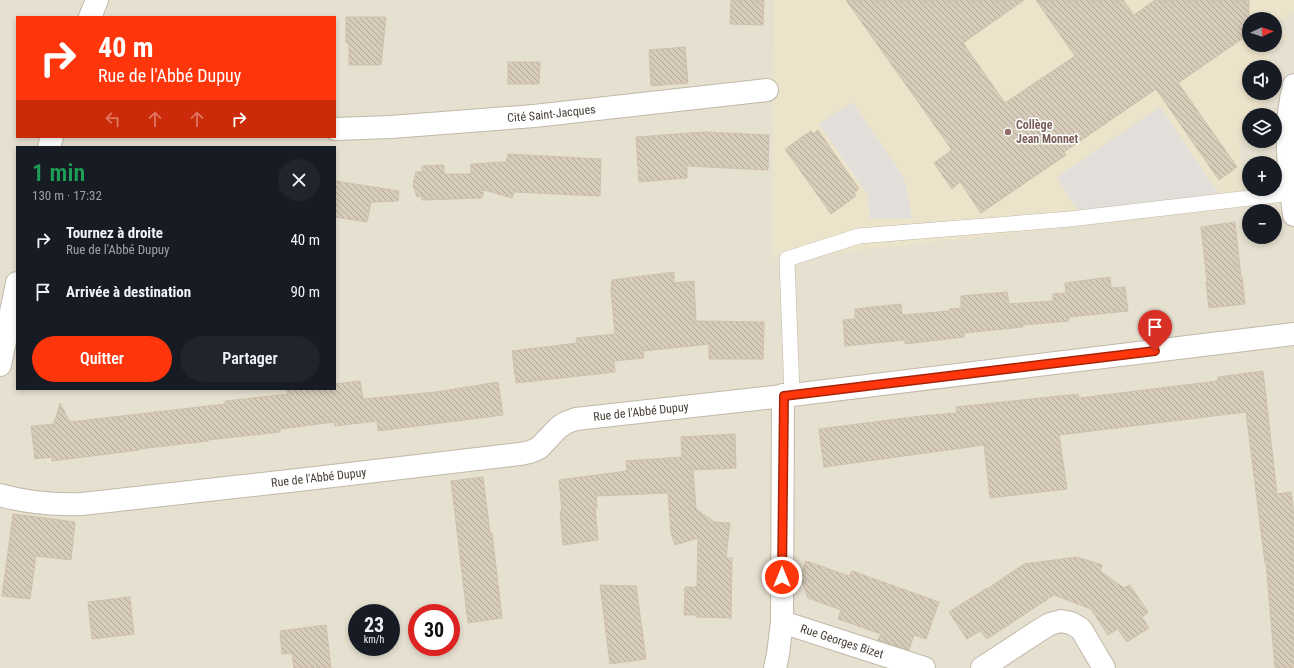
<!DOCTYPE html>
<html lang="fr">
<meta charset="utf-8">
<style>
body{margin:0;font-family:"Roboto Condensed",sans-serif;background:#20242c;color:#f1f3f6;height:100vh;display:flex;flex-direction:column;font-size:15px;white-space:nowrap}
*{box-sizing:border-box;margin:0}
p{font-size:13px;color:#9ea1a6}
.icon{flex:none;width:22px;height:22px;fill:none;stroke:currentColor;stroke-width:2;stroke-linecap:round;stroke-linejoin:round}
.map{position:relative;flex:1;overflow:hidden}
.panel{position:absolute;left:16px;top:146px;width:320px;height:244px;display:flex;flex-direction:column;background:#171b24;border-radius:0px;box-shadow:0 2px 6px #0003}
.panel>*{flex:none}
.hud{position:absolute;left:16px;top:16px;width:320px;height:122px;border-radius:0px;box-shadow:0 2px 6px #0003;background:#ff360c;color:#fff;overflow:hidden}
.needle{width:26px;rotate:86deg}
.tools{position:absolute;left:1242px;top:12px;display:grid;gap:8px}
.tools a{display:grid;place-items:center;width:40px;height:40px;border-radius:50%;background:#171b24;box-shadow:0 2px 6px #0003;font-size:20px}
.speed{position:absolute;left:348px;top:604px;display:flex;gap:8px;font-size:20px;font-weight:700;text-align:center}
.speed>*{display:grid;place-content:center;width:52px;height:52px;border-radius:50%;background:#171b24;box-shadow:0 2px 6px #0003;line-height:1}
.speed small{font-size:10px;font-weight:400}
.speed .limit{border:6px solid #d22;background:#fff;color:#111}
.pin{position:absolute;display:grid;place-items:center;width:34px;height:34px;color:#fff;margin:-41px -17px;border-radius:50% 50% 50% 0;rotate:-45deg;box-shadow:0 0 4px #0007}
.pin .icon{rotate:45deg}
.me{position:absolute;width:44px;margin:-22px;rotate:0deg;stroke-linejoin:round;filter:drop-shadow(0 0 3px #0008)}
.turn{display:flex;align-items:center;gap:14px;height:84px;padding:0 16px;font-size:18px}
.turn .icon{width:52px;height:52px;stroke-width:2.5}
.turn b{display:block;font-size:28px;line-height:34px}
.lanes{display:flex;align-items:center;height:38px;padding:0 16px;background:#0003;justify-content:center;gap:20px;direction:ltr}
.lanes .off{opacity:.35}
.round{display:grid;place-items:center;flex:none;width:42px;height:42px;border-radius:21px;background:#20242c}
.summary{display:flex;align-items:center;justify-content:space-between;height:68px;padding:0 16px}
h1{font-size:24px;font-weight:600;line-height:30px;color:#1e9e55}
.action{display:flex;gap:8px;margin-top:auto;padding:8px 16px}
.action a{flex:1;height:46px;border-radius:24px;background:#ff360c;color:#fff;font-size:16px;font-weight:600;line-height:46px;text-align:center}
.action a+a{background:#20242c;color:#f1f3f6}
ul{padding:0;list-style:none}
li{display:flex;align-items:center;gap:12px;height:52px;padding:0 16px}
li div{flex:1}
li b{display:block;font-size:15px}
li em{font-style:normal}
.map>svg:first-child{display:block}
.residential{fill:#e6e0d0;fill-rule:evenodd}
.education{fill:#ece3cb;fill-rule:evenodd}
.parking{fill:#e2dfdb}
.building{fill:url(#building-back-hatch);stroke:#cfc1ab}
.lines{fill:none;stroke-linecap:round;stroke-linejoin:round}
.service-casing{stroke:#c0b8a8;stroke-width:16}
.minor-casing{stroke:#c0b8a8;stroke-width:24}
.service{stroke:#fff;stroke-width:15}
.minor{stroke:#fff;stroke-width:22}
.route-casing{stroke:#a62308;stroke-width:10}
.route{stroke:#ff360c;stroke-width:7}
.education-dot{fill:#8d6e63;stroke:#fff;stroke-width:1.5}
.labels{text-anchor:middle;stroke-width:3;stroke-linejoin:round;paint-order:stroke}
.street-label{font-size:12px;fill:#443d33;stroke:#fff}
.education-label{font-size:12px;font-weight:bold;fill:#785e54;stroke:#fff;text-anchor:start}
</style>
<div class="map">
<svg width="1294" height="668" viewBox="0 0 1294 668">
<defs>
<pattern id="building-back-hatch" width="6" height="6" patternUnits="userSpaceOnUse"><rect width="6" height="6" fill="#d7ccba"/><path d="M-1 5l2 2M0 0l6 6M5-1l2 2" fill="none" stroke="#b0a798"/></pattern>
</defs>
<rect width="100%" height="100%" fill="#f2eee2"/>
<!-- residential -->
<path class="residential" d="M 0,0 L 1294,0 L 1294,668 L 0,668 ZM 17,17 L 335,17 L 335,137 L 17,137 ZM 1249,19 L 1275,19 L 1275,45 L 1249,45 ZM 1249,67 L 1275,67 L 1275,93 L 1249,93 ZM 1249,115 L 1275,115 L 1275,141 L 1249,141 ZM 17,147 L 335,147 L 335,389 L 17,389 ZM 1249,163 L 1275,163 L 1275,189 L 1249,189 ZM 1249,211 L 1275,211 L 1275,237 L 1249,237 ZM 357,613 L 391,613 L 391,647 L 357,647 ZM 417,613 L 451,613 L 451,647 L 417,647 Z"/>
<!-- education -->
<path class="education" d="M 774,0 L 1294,0 L 1294,11 L 1279,21 L 1288,38 L 1269,49 L 1271,67 L 1249,67 L 1249,93 L 1267,93 L 1265,105 L 1258,115 L 1249,115 L 1249,128 L 1239,136 L 1245,207 L 772,260 ZM 1249,19 L 1275,19 L 1275,45 L 1249,45 Z"/>
<!-- parking -->
<path class="parking" d="M 852,102 L 904,178 L 912,219 L 870,219 L 868,195 L 819,124 Z
M 1160,107 L 1218,193 L 1078,211 L 1057,177 Z"/>
<!-- building -->
<path class="building" d="M 731,0 L 764,0 L 763,25 L 730,24 Z
M 846,0 L 1024,0 L 963,43 L 1005,103 L 1075,56 L 1036,0 L 1123,0 L 1134,15 L 1155,0 L 1249,0 L 1249,34 L 1178,83 L 1237,167 L 1219,180 L 1156,89 L 1064,152 L 1066,155 L 981,213 L 960,182 L 952,189 L 934,163 L 952,150 Z
M 346,17 L 386,17 L 381,65 L 349,65 L 349,43 L 346,43 Z
M 685,47 L 688,83 L 651,86 L 649,50 Z
M 508,62 L 540,62 L 539,84 L 508,84 Z
M 818,130 L 859,189 L 854,193 L 856,196 L 831,214 L 785,149 L 811,131 L 813,134 Z
M 704,132 L 769,135 L 768,170 L 687,166 L 687,178 L 639,182 L 636,137 Z
M 508,154 L 601,159 L 600,196 L 514,192 L 512,198 L 484,190 L 482,198 L 422,200 L 422,196 L 417,197 L 413,185 L 416,172 L 422,172 L 422,166 L 444,165 L 444,174 L 471,174 L 471,164 L 506,162 Z
M 335,181 L 399,191 L 398,201 L 371,202 L 367,222 L 335,217 Z
M 1235,222 L 1241,277 L 1242,276 L 1245,304 L 1209,308 L 1206,281 L 1207,281 L 1201,227 Z
M 674,272 L 674,283 L 694,281 L 696,321 L 764,322 L 763,359 L 709,359 L 709,344 L 643,351 L 644,358 L 614,361 L 615,372 L 516,383 L 512,351 L 577,343 L 576,338 L 615,334 L 611,290 L 612,280 Z
M 1110,277 L 1111,288 L 1125,287 L 1128,311 L 1069,317 L 1069,321 L 1023,325 L 1023,327 L 964,333 L 964,337 L 905,344 L 905,340 L 845,346 L 843,320 L 855,319 L 855,309 L 901,304 L 902,315 L 949,311 L 949,309 L 961,308 L 961,296 L 1007,292 L 1009,304 L 1053,301 L 1053,294 L 1066,293 L 1065,283 Z
M 1263,371 L 1277,494 L 1291,492 L 1294,515 L 1294,668 L 1275,668 L 1266,562 L 1265,563 L 1246,412 L 1059,435 L 1067,489 L 990,498 L 984,445 L 824,467 L 819,429 L 921,416 L 957,413 L 956,407 L 1078,394 L 1079,398 L 1218,381 L 1218,377 Z
M 360,381 L 363,399 L 436,392 L 498,382 L 503,415 L 378,431 L 377,421 L 335,426 L 334,422 L 280,429 L 280,432 L 208,440 L 208,441 L 139,449 L 139,450 L 52,461 L 52,457 L 35,459 L 31,426 L 54,424 L 60,403 L 70,422 L 225,404 L 225,401 L 288,394 L 287,389 L 335,389 L 335,384 Z
M 735,434 L 736,468 L 693,470 L 696,509 L 714,522 L 730,523 L 726,558 L 732,558 L 731,618 L 696,617 L 696,615 L 684,615 L 685,587 L 697,587 L 698,538 L 675,545 L 671,533 L 668,493 L 596,496 L 597,508 L 595,508 L 598,540 L 563,545 L 560,511 L 562,511 L 559,480 L 627,471 L 626,461 L 682,457 L 681,437 Z
M 483,477 L 490,533 L 492,533 L 502,618 L 468,623 L 451,481 Z
M 13,514 L 75,522 L 71,560 L 36,556 L 30,599 L 2,596 Z
M 1077,557 L 1102,565 L 1100,571 L 1124,588 L 1130,585 L 1148,612 L 1142,617 L 1149,628 L 1127,642 L 1118,629 L 1108,635 L 1091,609 L 1054,595 L 987,639 L 980,631 L 967,639 L 949,612 L 987,588 L 987,589 L 1024,564 Z
M 806,561 L 849,576 L 852,571 L 939,602 L 926,639 L 914,635 L 909,650 L 878,640 L 881,634 L 838,619 L 841,610 L 808,598 L 800,577 Z
M 600,585 L 636,586 L 646,659 L 610,664 Z
M 130,597 L 134,634 L 92,639 L 88,602 Z
M 326,625 L 331,668 L 294,668 L 292,653 L 282,654 L 280,631 Z"/>
<g class="lines">
<defs>
<path id="service" d="M 792,395 L 787,259 L 859,236 L 1070,219 L 1292,193"/>
<g id="minor">
<path d="M 90,17 L 97,0"/>
<path d="M 1294,85 C 1283,127 1289,172 1294,215"/>
<path id="s1" d="M 335,129 L 391,127 L 534,116 L 767,90"/>
<path d="M 49,147 L 52,137"/>
<path d="M 0,365 L 17,283"/>
<path id="s2" d="M 0,495 C 28,503 52,505 82,504 L 307,479 L 520,454 L 530,452 L 539,448 L 558,428 L 565,423 L 576,419 L 792,395 L 1294,334"/>
<path id="s3" d="M 782,622 L 924,668"/>
<path d="M 775,668 L 778,654 L 782,622 L 783,395"/>
<path d="M 982,668 L 1040,630 L 1050,624 L 1061,621 L 1071,623 L 1081,629 L 1104,668"/>
</g>
</defs>
<!-- service casing -->
<use href="#service" class="service-casing"/>
<!-- minor casing -->
<use href="#minor" class="minor-casing"/>
<!-- service -->
<use href="#service" class="service"/>
<!-- minor -->
<use href="#minor" class="minor"/>
</g>
<g class="lines">
<defs>
<path id="route" d="M 782,577 L 784,396 L 1155,351"/>
</defs>
<!-- route casing -->
<use href="#route" class="route-casing"/>
<!-- route -->
<use href="#route" class="route"/>
</g>
<!-- markers -->
<circle class="education-dot" cx="1008" cy="132" r="4"/>
<g class="labels">
<!-- street labels -->
<g class="street-label">
<text dy="4" stroke="none"><textPath href="#s1" startOffset="217">Cité Saint-Jacques</textPath></text>
<text dy="4" stroke="none"><textPath href="#s2" startOffset="657">Rue de l'Abbé Dupuy</textPath></text>
<text dy="4" stroke="none"><textPath href="#s2" startOffset="321">Rue de l'Abbé Dupuy</textPath></text>
<text dy="4" stroke="none"><textPath href="#s3" startOffset="63">Rue Georges Bizet</textPath></text>
</g>
<!-- education labels -->
<g class="education-label">
<text x="1016" y="129">Collège<tspan x="1016" dy="14">Jean Monnet</tspan></text>
</g>
</g>
</svg>
<div class="tools">
<a><svg class="needle" viewBox="-14 -14 28 28"><path d="M0-13l5 13h-10z" fill="#e53935"/><path d="M0 13l5-13h-10z" fill="#9ea1a6"/></svg></a>
<a><svg class="icon" aria-label="sound" viewBox="0 0 24 24"><path d="M4 9h4l5-4v14l-5-4H4zM17 9q2 3 0 6"/></svg></a>
<a><svg class="icon" aria-label="layers" viewBox="0 0 24 24"><path d="M12 4l9 5-9 5-9-5zM3 14l9 5 9-5"/></svg></a>
<a>+</a>
<a>−</a>
</div>
<div class="speed"><div>23<small>km/h</small></div><div class="limit">30</div></div>
<div class="pin" style="left:1155px;top:351px;background:#d93025"><svg class="icon" aria-label="arrive" viewBox="0 0 24 24"><path d="M6 21V4h12l-3 4 3 4H6"/></svg></div>
<svg class="me" style="left:782px;top:577px" viewBox="-20 -20 40 40"><circle r="17" fill="#ff360c" stroke="#fff" stroke-width="3"/><path d="M0-11L8 9 0 5-8 9z" fill="#fff"/></svg>
<div class="hud">
<div class="turn"><svg class="icon" aria-label="right" viewBox="0 0 24 24"><path d="M7 20v-9h11M14 6l5 5-5 5"/></svg><div><b>40 m</b>Rue de l'Abbé Dupuy</div></div>
<div class="lanes"><svg class="icon off" aria-label="left" viewBox="0 0 24 24"><path d="M17 20v-9H6M10 6l-5 5 5 5"/></svg><svg class="icon off" aria-label="ahead" viewBox="0 0 24 24"><path d="M12 20V5M6 11l6-6 6 6"/></svg><svg class="icon off" aria-label="ahead" viewBox="0 0 24 24"><path d="M12 20V5M6 11l6-6 6 6"/></svg><svg class="icon" aria-label="right" viewBox="0 0 24 24"><path d="M7 20v-9h11M14 6l5 5-5 5"/></svg></div>
</div>
<section class="panel">
<div class="summary"><div><h1>1 min</h1><p>130 m · 17:32</p></div><a class="round"><svg class="icon" aria-label="close" viewBox="0 0 24 24"><path d="M6 6l12 12M18 6L6 18"/></svg></a></div>
<ul>
<li><svg class="icon" aria-label="right" viewBox="0 0 24 24"><path d="M7 20v-9h11M14 6l5 5-5 5"/></svg><div><b>Tournez à droite</b><p>Rue de l'Abbé Dupuy</p></div><em>40 m</em></li>
<li><svg class="icon" aria-label="arrive" viewBox="0 0 24 24"><path d="M6 21V4h12l-3 4 3 4H6"/></svg><div><b>Arrivée à destination</b></div><em>90 m</em></li>
</ul>
<div class="action"><a>Quitter</a><a>Partager</a></div>
</section>
</div>
